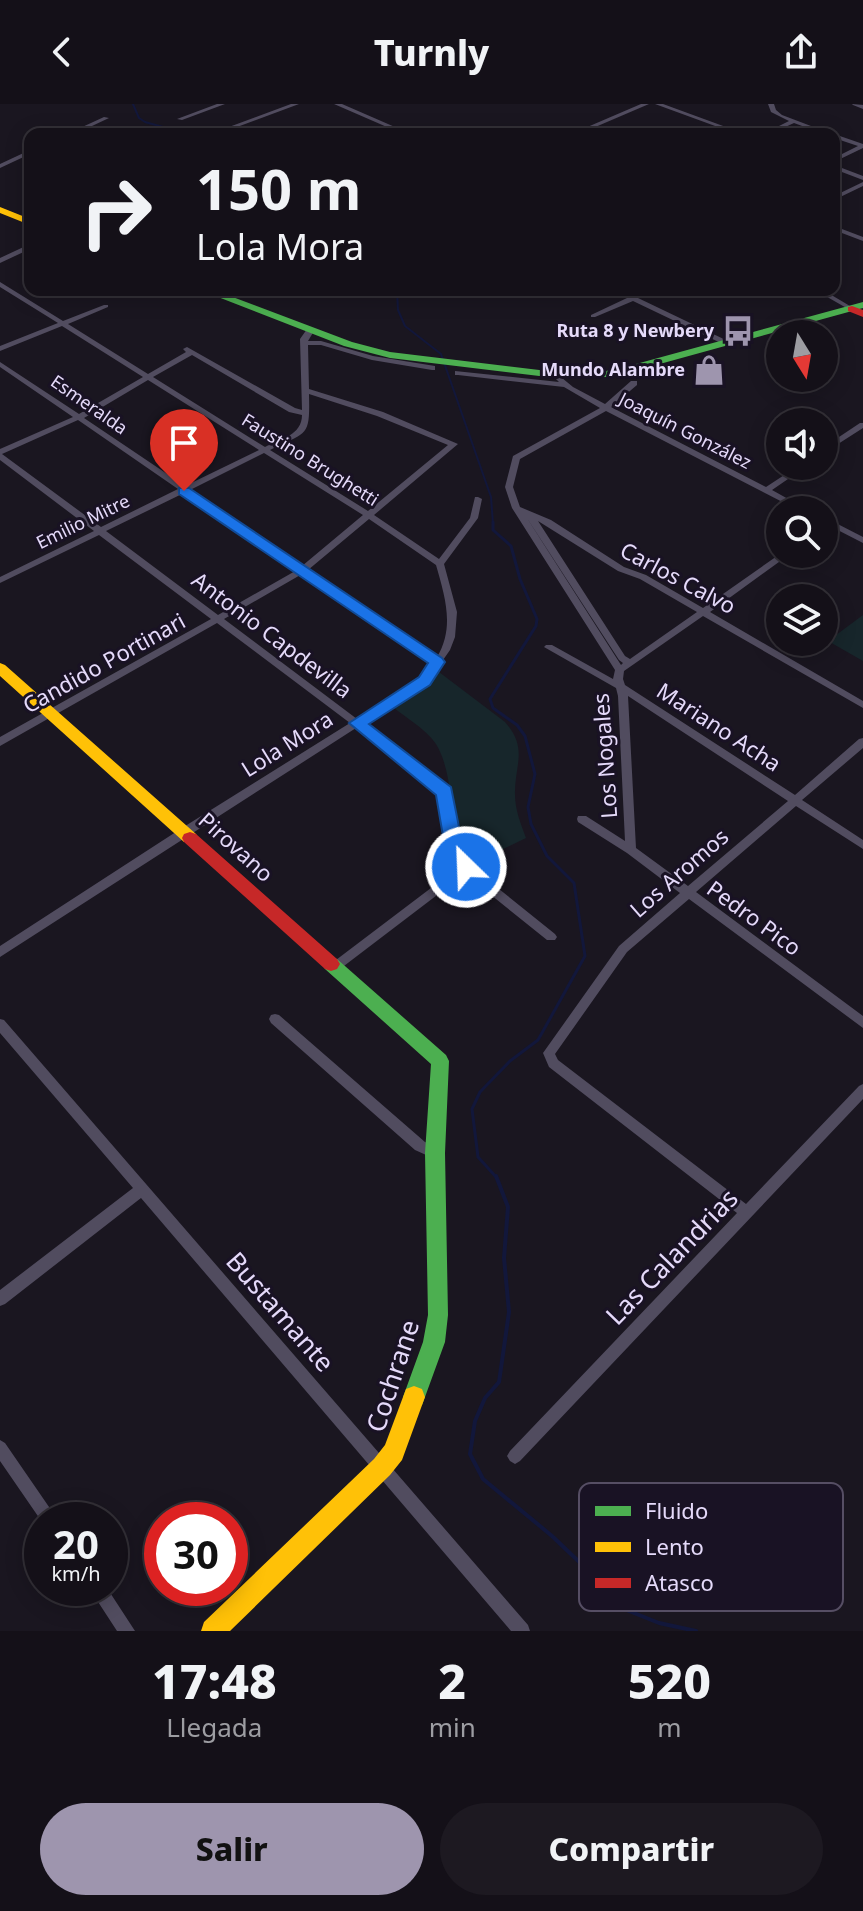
<!DOCTYPE html>
<html lang="es">
<meta charset="utf-8">
<style>
body{margin:0;font-family:"Noto Sans",sans-serif;background:#1d1921;color:#f1f3f6;height:100vh;display:flex;flex-direction:column;font-size:30px;white-space:nowrap}
*{box-sizing:border-box;margin:0}
p{font-size:26px;color:#9d9da2}
.icon{flex:none;width:44px;height:44px;fill:none;stroke:currentColor;stroke-width:2;stroke-linecap:round;stroke-linejoin:round}
.map{position:relative;height:1527px;overflow:hidden}
.side{display:flex;flex-direction:column;background:#141018;flex:1}
.side>*{flex:none}
.banner{position:absolute;left:24px;top:24px;width:816px;height:168px;border-radius:16px;box-shadow:0 4px 20px #0003,0 0 0 2px #333037;background:#141018;color:#f1f3f6;overflow:hidden}
.needle{width:52px;rotate:169deg}
.buttons{position:absolute;left:766px;top:216px;display:grid;gap:16px}
.buttons a{display:grid;place-items:center;width:72px;height:72px;border-radius:50%;background:#141018;box-shadow:0 4px 20px #0003,0 0 0 2px #333037;font-size:40px}
.speed{position:absolute;left:24px;top:1398px;display:flex;gap:16px;font-size:40px;font-weight:700;text-align:center}
.speed>*{display:grid;place-content:center;width:104px;height:104px;border-radius:50%;background:#141018;box-shadow:0 4px 20px #0003,0 0 0 2px #333037;line-height:1}
.speed small{font-size:20px;font-weight:400}
.speed .limit{border:12px solid #d22;background:#fff;color:#111}
.pin{position:absolute;display:grid;place-items:center;width:68px;height:68px;color:#fff;margin:-82px -34px;border-radius:50% 50% 50% 0;rotate:-45deg;box-shadow:0 0 8px #0007}
.pin .icon{rotate:45deg}
.me{position:absolute;width:88px;margin:-44px;rotate:336deg;stroke-linejoin:round;filter:drop-shadow(0 0 6px #0008)}
.turn{display:flex;align-items:center;gap:28px;height:168px;padding:0 40px;font-size:36px}
.turn .icon{width:104px;height:104px;stroke-width:2.5}
.turn b{display:block;font-size:56px;line-height:68px}
.eta{display:flex;justify-content:space-evenly;align-items:center;height:136px;text-align:center}
.eta b{font-size:48px;font-weight:800;line-height:56px}
.action{display:flex;gap:16px;margin-top:auto;padding:16px 40px}
.action a{flex:1;height:92px;border-radius:48px;background:#9e95ae;color:#111;font-size:32px;font-weight:800;line-height:92px;text-align:center}
.action a+a{background:#1d1921;color:#f1f3f6}
header{display:flex;justify-content:space-between;align-items:center;height:104px;padding:0 40px;background:#141018;font-size:36px;font-weight:800}
.map>svg:first-child{display:block}
.green{fill:#17262b}
.lines{fill:none;stroke-linecap:round;stroke-linejoin:round}
.stream-far2{stroke:#12173b;stroke-width:2}
.stream-far1{stroke:#12173b;stroke-width:3}
.stream{stroke:#12173b;stroke-width:4}
.street{fill:#514c5f;fill-rule:evenodd}
.fast{fill:#4caf50;fill-rule:evenodd}
.slow{fill:#ffc107;fill-rule:evenodd}
.jam{fill:#c62828;fill-rule:evenodd}
.route{fill:#1a73e8;stroke:#114b97;stroke-width:2}
.labels{text-anchor:middle;stroke-width:6;stroke-linejoin:round;paint-order:stroke}
.far-poi-label{font-size:18px;font-weight:bold;fill:#e5dafa;stroke:#191224;text-anchor:end}
.far-street-label{font-size:18px;fill:#e5dafa;stroke:#191224}
.street-label{font-size:22px;fill:#e5dafa;stroke:#191224}
.near-street-label{font-size:26px;fill:#e5dafa;stroke:#191224}
.key{fill:#191224;stroke:#564e64;stroke-width:2}
.key-label{font-size:22px;fill:#e5dafa}
</style>
<header><svg class="icon" aria-label="back" viewBox="0 0 24 24"><path d="M15 5l-7 7 7 7"/></svg>Turnly<svg class="icon" aria-label="share" viewBox="0 0 24 24"><path d="M12 15V3M7 8l5-5 5 5M5 13v7h14v-7"/></svg></header>
<div class="map">
<svg width="863" height="1527" viewBox="0 0 863 1527">
<rect width="100%" height="100%" fill="#1a1620"/>
<!-- green -->
<path class="green" d="M 863,511 L 863,557 L 828,537 Z
M 439,568 L 505,618 C 529,645 514,662 515,691 C 515,706 521,720 526,734 L 474,759 C 444,727 458,677 436,640 C 427,626 405,613 393,603 L 427,581 Z"/>
<g class="lines">
<!-- stream-far2 -->
<path class="stream-far2" d="M 133,0 L 139,14 L 145,18 L 188,30
M 397,186 L 398,206 L 405,222 L 441,250 L 491,393 L 493,420"/>
<!-- stream-far1 -->
<path class="stream-far1" d="M 493,418 L 493,426 L 511,442 L 520,475 L 537,515 L 536,522 L 490,595 L 493,604 L 517,621 L 525,632 L 535,670 L 528,703 L 531,720 L 547,752 L 574,779 L 585,852 L 538,936 L 510,957 L 480,988 L 472,1005 L 478,1053 L 497,1074"/>
<!-- stream -->
<path class="stream" d="M 496,1072 L 508,1103 L 504,1154 L 509,1208 L 499,1278 L 485,1294 L 475,1317 L 470,1350 L 483,1375 L 552,1432 L 594,1472 L 614,1501 L 659,1519 L 696,1527"/>
<!-- street -->
<path class="street" d="M 217,0 L 225,0 L 182,16 L 177,15 Z
M 291,0 L 299,0 L 218,30 L 210,30 Z
M 334,0 L 342,0 L 411,30 L 403,30 Z
M 641,0 L 649,0 L 579,30 L 571,30 Z
M 655,0 L 663,0 L 745,30 L 737,30 Z
M 768,0 L 774,0 L 776,6 L 782,11 L 832,30 L 824,30 L 794,19 L 770,30 L 763,30 L 789,17 L 771,8 Z
M 852,0 L 863,1 L 863,5 L 853,1 Z
M 104,13 L 109,14 L 75,30 L 67,30 Z
M 834,30 L 863,40 L 863,44 L 834,58 L 834,54 L 858,42 L 834,34 Z
M 30,46 L 30,50 L 0,64 L 0,60 Z
M 834,61 L 863,72 L 863,76 L 834,65 Z
M 863,78 L 863,82 L 834,96 L 834,92 Z
M 834,122 L 863,133 L 863,137 L 834,126 Z
M 30,140 L 30,145 L 0,159 L 0,154 Z
M 0,178 L 63,217 L 104,201 L 108,201 L 108,203 L 68,220 L 148,270 L 186,248 L 183,245 L 187,243 L 295,304 L 302,306 L 300,235 L 307,225 L 314,227 L 308,237 L 321,237 L 373,252 L 435,262 L 435,266 L 432,266 L 372,256 L 321,241 L 308,241 L 309,285 L 383,308 L 458,340 L 374,411 L 439,455 L 470,414 L 475,393 L 478,393 L 482,395 L 478,414 L 444,460 L 457,508 L 455,533 L 450,546 L 427,579 L 364,620 L 443,678 L 452,696 L 459,740 L 467,755 L 489,777 L 555,830 L 557,833 L 555,836 L 547,836 L 496,795 L 466,769 L 340,865 L 336,867 L 332,865 L 330,862 L 332,859 L 460,762 C 441,734 450,709 435,684 L 356,624 L 0,853 L 0,842 L 182,724 L 350,619 L 217,519 L 0,642 L 0,633 L 211,515 L 99,431 L 0,479 L 0,473 L 94,427 L 0,356 L 0,345 L 73,313 L 0,263 L 0,258 L 79,310 L 143,273 L 62,222 L 0,247 L 0,242 L 58,219 L 0,183 ZM 192,251 L 289,308 L 302,311 C 302,331 281,335 265,343 L 153,273 ZM 148,276 L 259,346 L 185,382 L 84,314 ZM 309,290 L 377,312 L 448,341 L 368,407 L 270,346 C 308,327 310,334 309,290 ZM 78,316 L 178,385 L 101,423 L 2,350 ZM 264,349 L 363,411 L 302,462 L 190,386 ZM 184,389 L 297,466 L 218,511 L 106,427 ZM 369,415 L 436,461 C 445,493 455,523 437,553 L 308,466 ZM 302,470 L 433,559 L 421,575 L 357,615 L 224,515 Z
M 612,186 L 620,186 L 633,192 L 645,186 L 654,186 L 638,194 L 732,239 L 725,241 L 633,197 L 595,213 L 591,213 L 591,211 L 627,194 Z
M 815,186 L 823,186 L 855,205 L 850,206 Z
M 455,267 L 559,278 L 552,271 L 556,269 L 573,283 L 605,300 L 631,277 L 637,277 L 637,281 L 611,303 L 766,383 L 798,362 L 807,362 L 772,386 L 808,406 L 798,406 L 606,307 L 520,355 L 513,383 L 520,403 L 551,416 L 624,463 L 646,471 L 703,504 L 780,450 L 790,450 L 710,508 L 863,597 L 863,604 L 703,512 L 624,567 L 623,575 L 625,581 L 795,691 L 859,635 L 863,634 L 863,644 L 802,696 L 863,736 L 863,745 L 796,702 L 696,788 L 863,912 L 863,924 L 689,795 L 627,848 L 555,950 L 558,956 L 746,1100 L 859,982 L 863,980 L 863,995 L 520,1357 L 515,1360 L 510,1357 L 507,1352 L 510,1347 L 737,1109 L 549,963 L 543,949 L 619,842 L 680,789 L 627,749 L 578,718 L 577,715 L 578,712 L 586,712 L 625,737 L 618,592 L 616,584 L 544,543 L 546,541 L 552,541 L 613,575 L 615,566 L 512,404 L 505,383 L 513,352 L 600,304 L 564,283 L 458,271 L 455,271 ZM 525,411 L 619,556 L 623,559 L 621,561 ZM 538,417 L 618,467 L 640,475 L 697,508 L 630,555 L 625,552 ZM 628,592 L 788,697 L 688,782 L 636,744 Z
M 860,319 L 863,319 L 863,324 L 824,349 L 824,343 Z
M 824,413 L 863,433 L 863,439 L 824,419 Z
M 275,910 L 279,911 L 425,1038 L 440,1045 L 442,1049 L 440,1053 L 435,1055 L 415,1046 L 271,919 L 269,915 L 271,911 Z
M 0,915 L 4,916 L 528,1521 L 530,1527 L 511,1527 L 141,1094 L 5,1200 L 0,1202 L 0,1186 L 133,1084 L 0,929 Z
M 0,1336 L 5,1339 L 58,1416 L 42,1416 L 42,1418 L 0,1357 Z
M 89,1484 L 107,1484 L 135,1527 L 117,1527 Z"/>
<!-- fast -->
<path class="fast" d="M 200,186 L 214,186 L 352,238 L 390,248 L 556,268 L 606,267 L 636,260 L 863,198 L 863,204 L 638,266 L 606,273 L 556,274 L 390,254 L 344,242 Z
M 331,853 L 337,855 L 446,951 L 449,957 L 445,1049 L 448,1211 L 445,1238 L 425,1293 L 422,1301 L 414,1304 L 406,1301 L 403,1293 L 423,1238 L 428,1211 L 425,1049 L 431,960 L 325,865 L 322,860 L 325,855 Z"/>
<!-- slow -->
<path class="slow" d="M 0,103 L 30,115 L 30,121 L 0,109 Z
M 0,559 L 5,561 L 196,730 L 198,734 L 196,738 L 184,738 L 0,572 Z
M 414,1282 L 422,1285 L 425,1293 L 402,1356 L 390,1371 L 230,1527 L 201,1527 L 204,1518 L 374,1355 L 385,1341 L 406,1285 Z"/>
<!-- jam -->
<path class="jam" d="M 852,202 L 863,206 L 863,213 L 848,207 L 848,203 Z
M 190,728 L 196,730 L 337,855 L 340,860 L 337,865 L 331,867 L 325,865 L 184,738 L 182,734 L 184,730 Z"/>
</g>
<!-- route -->
<path class="route" d="M 179,384 L 189,384 L 442,554 L 445,558 L 430,581 L 369,620 L 451,683 L 462,738 L 475,763 L 473,768 L 460,768 L 444,738 L 436,691 L 349,619 L 419,573 L 428,559 L 179,390 Z"/>
<!-- icons -->
<defs>
<symbol id="bus-bare" viewBox="-9 -9 18 18"><path d="M-5-6H5V4H4V6H2V4H-2V6H-4V4H-5ZM-3.5-4V0h7V-4ZM-3.5 1.2v1.5H-2V1.2ZM2 1.2v1.5H3.5V1.2Z" fill="#9e95ae" stroke="#191224" stroke-width="2.5" paint-order="stroke"/></symbol>
<symbol id="shop-bare" viewBox="-9 -9 18 18"><path d="M-5-2.5h2.3a2.7 3.5 0 0 1 5.4 0H5L5.5 6h-11ZM-1.5-2.5h3a1.5 2.3 0 0 0-3 0Z" fill="#9e95ae" stroke="#191224" stroke-width="2.5" paint-order="stroke"/></symbol>
</defs>
<g fill-rule="evenodd">
<use href="#bus-bare" x="716" y="205" width="44" height="44"/>
<use href="#shop-bare" x="687" y="244" width="44" height="44"/>
</g>
<g class="labels">
<!-- far-poi labels -->
<g class="far-poi-label">
<text x="714" y="233">Ruta 8 y Newbery</text>
<text x="685" y="272">Mundo Alambre</text>
</g>
<!-- far-street labels -->
<g class="far-street-label">
<text transform="translate(89 301) rotate(35)" y="6">Esmeralda</text>
<text transform="translate(685 327) rotate(27)" y="6">Joaquín González</text>
<text transform="translate(310 356) rotate(32)" y="6">Faustino Brughetti</text>
<text transform="translate(83 418) rotate(-26)" y="6">Emilio Mitre</text>
</g>
<!-- street labels -->
<g class="street-label">
<text transform="translate(678 474) rotate(28)" y="8">Carlos Calvo</text>
<text transform="translate(272 531) rotate(37)" y="8">Antonio Capdevilla</text>
<text transform="translate(104 559) rotate(-29)" y="8">Candido Portinari</text>
<text transform="translate(719 623) rotate(33)" y="8">Mariano Acha</text>
<text transform="translate(287 640) rotate(-32)" y="8">Lola Mora</text>
<text transform="translate(605 652) rotate(-94)" y="8">Los Nogales</text>
<text transform="translate(236 743) rotate(42)" y="8">Pirovano</text>
<text transform="translate(679 769) rotate(-41)" y="8">Los Aromos</text>
<text transform="translate(754 814) rotate(36)" y="8">Pedro Pico</text>
</g>
<!-- near-street labels -->
<g class="near-street-label">
<text transform="translate(672 1153) rotate(-46)" y="9">Las Calandrias</text>
<text transform="translate(280 1208) rotate(49)" y="9">Bustamante</text>
<text transform="translate(393 1272) rotate(-72)" y="9">Cochrane</text>
</g>
</g>
<!-- legend -->
<rect x="579" y="1379" width="264" height="128" rx="12" class="key"/>
<rect x="595" y="1402" width="36" height="10" fill="#4caf50"/>
<rect x="595" y="1438" width="36" height="10" fill="#ffc107"/>
<rect x="595" y="1474" width="36" height="10" fill="#c62828"/>
<g class="key-label">
<text x="645" y="1415">Fluido</text>
<text x="645" y="1451">Lento</text>
<text x="645" y="1487">Atasco</text>
</g>
</svg>
<div class="buttons">
<a><svg class="needle" viewBox="-14 -14 28 28"><path d="M0-13l5 13h-10z" fill="#e53935"/><path d="M0 13l5-13h-10z" fill="#9d9da2"/></svg></a>
<a><svg class="icon" aria-label="sound" viewBox="0 0 24 24"><path d="M4 9h4l5-4v14l-5-4H4zM17 9q2 3 0 6"/></svg></a>
<a><svg class="icon" aria-label="search" viewBox="0 0 24 24"><circle cx="10" cy="10" r="6"/><path d="M15 15l6 6"/></svg></a>
<a><svg class="icon" aria-label="layers" viewBox="0 0 24 24"><path d="M12 4l9 5-9 5-9-5zM3 14l9 5 9-5"/></svg></a>
</div>
<div class="speed"><div>20<small>km/h</small></div><div class="limit">30</div></div>
<div class="pin" style="left:184px;top:387px;background:#d93025"><svg class="icon" aria-label="arrive" viewBox="0 0 24 24"><path d="M6 21V4h12l-3 4 3 4H6"/></svg></div>
<svg class="me" style="left:466px;top:763px" viewBox="-20 -20 40 40"><circle r="17" fill="#1a73e8" stroke="#fff" stroke-width="3"/><path d="M0-11L8 9 0 5-8 9z" fill="#fff"/></svg>
<div class="banner">
<div class="turn"><svg class="icon" aria-label="right" viewBox="0 0 24 24"><path d="M7 20v-9h11M14 6l5 5-5 5"/></svg><div><b>150 m</b>Lola Mora</div></div>
</div>
</div>
<section class="side">
<div class="eta">
<div><b>17:48</b><p>Llegada</p></div>
<div><b>2</b><p>min</p></div>
<div><b>520</b><p>m</p></div>
</div>
<div class="action"><a>Salir</a><a>Compartir</a></div>
</section>
